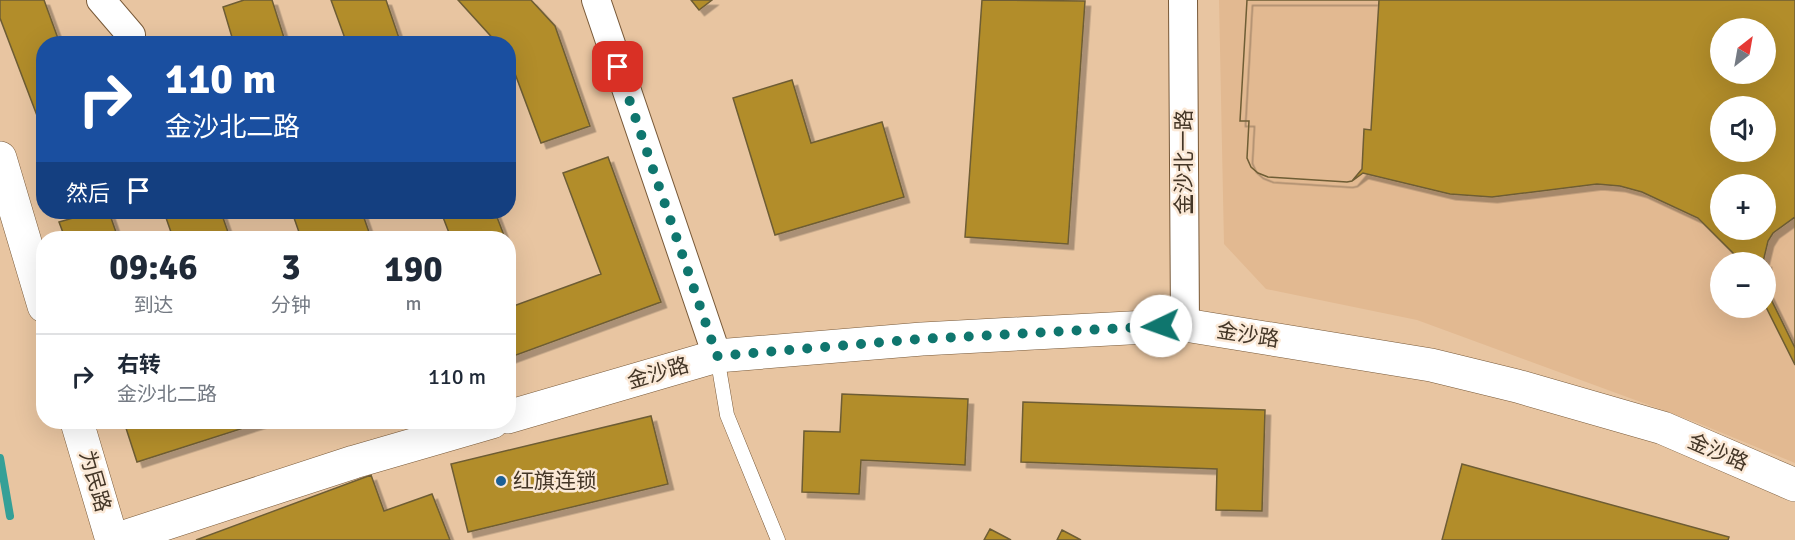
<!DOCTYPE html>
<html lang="zh">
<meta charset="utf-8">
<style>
body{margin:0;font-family:Signika,"Noto Sans SC",sans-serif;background:#f6f6f7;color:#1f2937;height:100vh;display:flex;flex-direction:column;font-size:22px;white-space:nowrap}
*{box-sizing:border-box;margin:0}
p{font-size:20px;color:#747a83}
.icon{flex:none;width:33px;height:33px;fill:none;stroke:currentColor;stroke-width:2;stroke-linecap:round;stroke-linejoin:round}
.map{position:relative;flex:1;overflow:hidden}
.details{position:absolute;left:36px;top:231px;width:480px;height:198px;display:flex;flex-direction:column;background:#fff;border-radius:24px;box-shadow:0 6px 24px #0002}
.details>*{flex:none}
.top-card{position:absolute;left:36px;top:36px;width:480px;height:183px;border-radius:24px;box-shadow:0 6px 24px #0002;background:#1a4fa0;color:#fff;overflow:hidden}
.needle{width:39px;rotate:31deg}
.controls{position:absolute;left:1710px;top:18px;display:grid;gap:12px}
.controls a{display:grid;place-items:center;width:66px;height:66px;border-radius:50%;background:#fff;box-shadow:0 6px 24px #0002;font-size:30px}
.pin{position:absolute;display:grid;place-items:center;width:51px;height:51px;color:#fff;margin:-26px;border-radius:12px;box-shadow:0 3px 9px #0006}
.me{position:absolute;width:66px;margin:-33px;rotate:267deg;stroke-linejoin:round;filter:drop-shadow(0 0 4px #0008)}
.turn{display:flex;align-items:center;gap:21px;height:126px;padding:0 30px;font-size:27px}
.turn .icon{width:78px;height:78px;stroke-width:2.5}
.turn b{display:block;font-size:42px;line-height:51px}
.then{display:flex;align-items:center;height:57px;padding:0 30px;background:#0003;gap:12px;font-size:22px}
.eta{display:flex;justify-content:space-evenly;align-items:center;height:102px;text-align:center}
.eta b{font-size:36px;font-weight:800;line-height:42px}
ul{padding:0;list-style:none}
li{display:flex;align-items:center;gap:18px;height:84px;padding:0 30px;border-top:2px solid #e0e1e3}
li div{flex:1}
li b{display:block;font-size:22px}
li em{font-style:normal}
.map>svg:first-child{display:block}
.built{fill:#e2b991;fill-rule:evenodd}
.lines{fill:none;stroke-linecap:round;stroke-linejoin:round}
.stream{stroke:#35a097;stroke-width:8}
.building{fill:#b28d2a;stroke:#6e5d34;stroke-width:1.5;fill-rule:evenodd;filter:url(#shadow)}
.lane-casing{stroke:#785938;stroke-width:15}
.street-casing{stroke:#785938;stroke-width:30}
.secondary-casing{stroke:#785938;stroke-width:34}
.lane{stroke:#fff;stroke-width:14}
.street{stroke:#fff;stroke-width:28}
.secondary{stroke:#fff;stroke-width:33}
.route{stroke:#0f766e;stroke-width:10;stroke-dasharray:0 18}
.poi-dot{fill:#1d6095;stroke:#fbe9d7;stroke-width:2}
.labels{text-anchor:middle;stroke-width:5;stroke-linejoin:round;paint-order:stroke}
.street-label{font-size:21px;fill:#443627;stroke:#fbe9d7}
.poi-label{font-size:21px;fill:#443627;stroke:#fbe9d7;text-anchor:start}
</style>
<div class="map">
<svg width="1795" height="540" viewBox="0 0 1795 540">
<defs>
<filter id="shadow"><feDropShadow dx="5.5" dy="5.5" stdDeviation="0" flood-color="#0004"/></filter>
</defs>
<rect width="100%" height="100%" fill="#e8c5a1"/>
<!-- built -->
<path class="built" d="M 1219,0 L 1795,0 L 1795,463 L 1698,423 L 1417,320 L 1266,289 L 1224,244 ZM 1720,28 L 1766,28 L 1766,74 L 1720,74 ZM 1720,106 L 1766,106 L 1766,152 L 1720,152 ZM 1720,184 L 1766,184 L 1766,230 L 1720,230 ZM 1720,262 L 1766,262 L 1766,308 L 1720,308 Z"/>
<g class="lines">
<!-- stream -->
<path class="stream" d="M 0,458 L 10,516"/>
</g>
<!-- building -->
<path class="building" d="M 0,0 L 44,0 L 60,44 L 44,44 L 44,134 L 0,18 Z
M 244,0 L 272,0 L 286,44 L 234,44 L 223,7 Z
M 331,0 L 386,0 L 401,44 L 347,44 Z
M 458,0 L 531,0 L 555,26 L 590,126 L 541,143 L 508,55 L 508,44 L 498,44 Z
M 691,0 L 712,0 L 699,10 Z
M 982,0 L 1085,1 L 1068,244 L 965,237 Z
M 1247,0 L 1795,0 L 1795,365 L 1766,307 L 1766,262 L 1742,262 L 1698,218 L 1642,192 L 1620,186 L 1597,184 L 1492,197 L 1450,194 L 1363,173 L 1352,181 L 1347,182 L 1268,177 L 1258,173 L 1251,167 L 1247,158 L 1249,121 L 1240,121 ZM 1720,28 L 1766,28 L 1766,74 L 1720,74 ZM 1720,106 L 1766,106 L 1766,152 L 1720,152 ZM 1720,184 L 1766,184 L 1766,230 L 1720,230 Z
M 1247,0 L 1379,0 L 1371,130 L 1364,129 L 1362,169 L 1352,181 L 1347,182 L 1268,177 L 1258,173 L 1251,167 L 1247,158 L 1249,121 L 1240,121 Z
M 792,80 L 811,143 L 882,122 L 904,197 L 775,235 L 733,98 Z
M 608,157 L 661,302 L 508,358 L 508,308 L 601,274 L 563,173 Z
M 94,212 L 109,212 L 118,238 L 65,238 L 59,222 Z
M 164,212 L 221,212 L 230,238 L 173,238 Z
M 292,212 L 362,212 L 371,238 L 301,238 Z
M 441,212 L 495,212 L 505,238 L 451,238 Z
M 1795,217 L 1795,348 L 1766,289 L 1766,262 L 1763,262 L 1768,241 L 1773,233 Z
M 842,394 L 968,399 L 965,465 L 861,460 L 859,494 L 802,492 L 804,431 L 840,432 Z
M 1023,402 L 1265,410 L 1262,511 L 1216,510 L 1217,469 L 1021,462 Z
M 651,416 L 668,484 L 468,532 L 451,464 Z
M 124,422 L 262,422 L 137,462 Z
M 1462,464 L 1729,537 L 1728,540 L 1442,540 Z
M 371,475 L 384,511 L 432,494 L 450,540 L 196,540 Z
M 990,529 L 1011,540 L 984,540 Z
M 1062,530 L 1081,540 L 1057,540 Z"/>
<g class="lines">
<defs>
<path id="lane" d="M 717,356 L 727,415 L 778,540"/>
<path id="street" d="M 101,0 L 131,35
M 596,0 L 717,356
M 1183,0 L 1185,325"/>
<path id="secondary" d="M 0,158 L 44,306
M 508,417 L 717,356 L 922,339 L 1185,325 L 1431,365 L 1517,386 L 1663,428 L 1795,485
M 77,422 L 112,540
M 115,540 L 354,462 L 492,422"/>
</defs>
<!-- lane casing -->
<use href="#lane" class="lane-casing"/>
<!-- street casing -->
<use href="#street" class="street-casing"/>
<!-- secondary casing -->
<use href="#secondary" class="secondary-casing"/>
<!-- lane -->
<use href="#lane" class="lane"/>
<!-- street -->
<use href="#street" class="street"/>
<!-- secondary -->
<use href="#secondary" class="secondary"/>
</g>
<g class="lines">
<!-- route -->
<path class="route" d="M 618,67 L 717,356 L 921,339 L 1161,326"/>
</g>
<!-- markers -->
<circle class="poi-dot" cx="501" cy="481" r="6"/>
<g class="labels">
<!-- street labels -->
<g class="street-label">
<text transform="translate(1184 162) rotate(-90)" y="7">金沙北一路</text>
<text transform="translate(1248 335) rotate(9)" y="7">金沙路</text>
<text transform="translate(658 373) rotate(-16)" y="7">金沙路</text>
<text transform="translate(1718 452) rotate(23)" y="7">金沙路</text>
<text transform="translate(95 481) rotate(74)" y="7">为民路</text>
</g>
<!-- poi labels -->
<g class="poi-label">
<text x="513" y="488">红旗连锁</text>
</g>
</g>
</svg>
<div class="controls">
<a><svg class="needle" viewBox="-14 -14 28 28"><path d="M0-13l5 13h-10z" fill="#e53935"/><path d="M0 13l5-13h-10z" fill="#747a83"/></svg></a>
<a><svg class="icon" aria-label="sound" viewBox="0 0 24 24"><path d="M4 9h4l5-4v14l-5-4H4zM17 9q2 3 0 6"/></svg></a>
<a>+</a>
<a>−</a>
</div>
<div class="pin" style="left:618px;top:67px;background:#d93025"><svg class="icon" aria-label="arrive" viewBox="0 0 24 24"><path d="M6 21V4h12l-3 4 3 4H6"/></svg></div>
<svg class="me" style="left:1161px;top:326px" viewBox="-20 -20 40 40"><circle r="19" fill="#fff"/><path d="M0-13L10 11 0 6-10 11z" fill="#0f766e"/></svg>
<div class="top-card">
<div class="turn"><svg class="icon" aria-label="right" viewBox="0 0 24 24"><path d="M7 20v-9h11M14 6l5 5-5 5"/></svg><div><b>110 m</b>金沙北二路</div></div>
<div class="then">然后<svg class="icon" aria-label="arrive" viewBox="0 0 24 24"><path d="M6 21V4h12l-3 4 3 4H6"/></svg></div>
</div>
<section class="details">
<div class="eta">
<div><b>09:46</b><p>到达</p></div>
<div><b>3</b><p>分钟</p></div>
<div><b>190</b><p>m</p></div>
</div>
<ul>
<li><svg class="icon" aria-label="right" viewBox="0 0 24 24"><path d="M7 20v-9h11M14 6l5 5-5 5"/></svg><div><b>右转</b><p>金沙北二路</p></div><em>110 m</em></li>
</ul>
</section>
</div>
